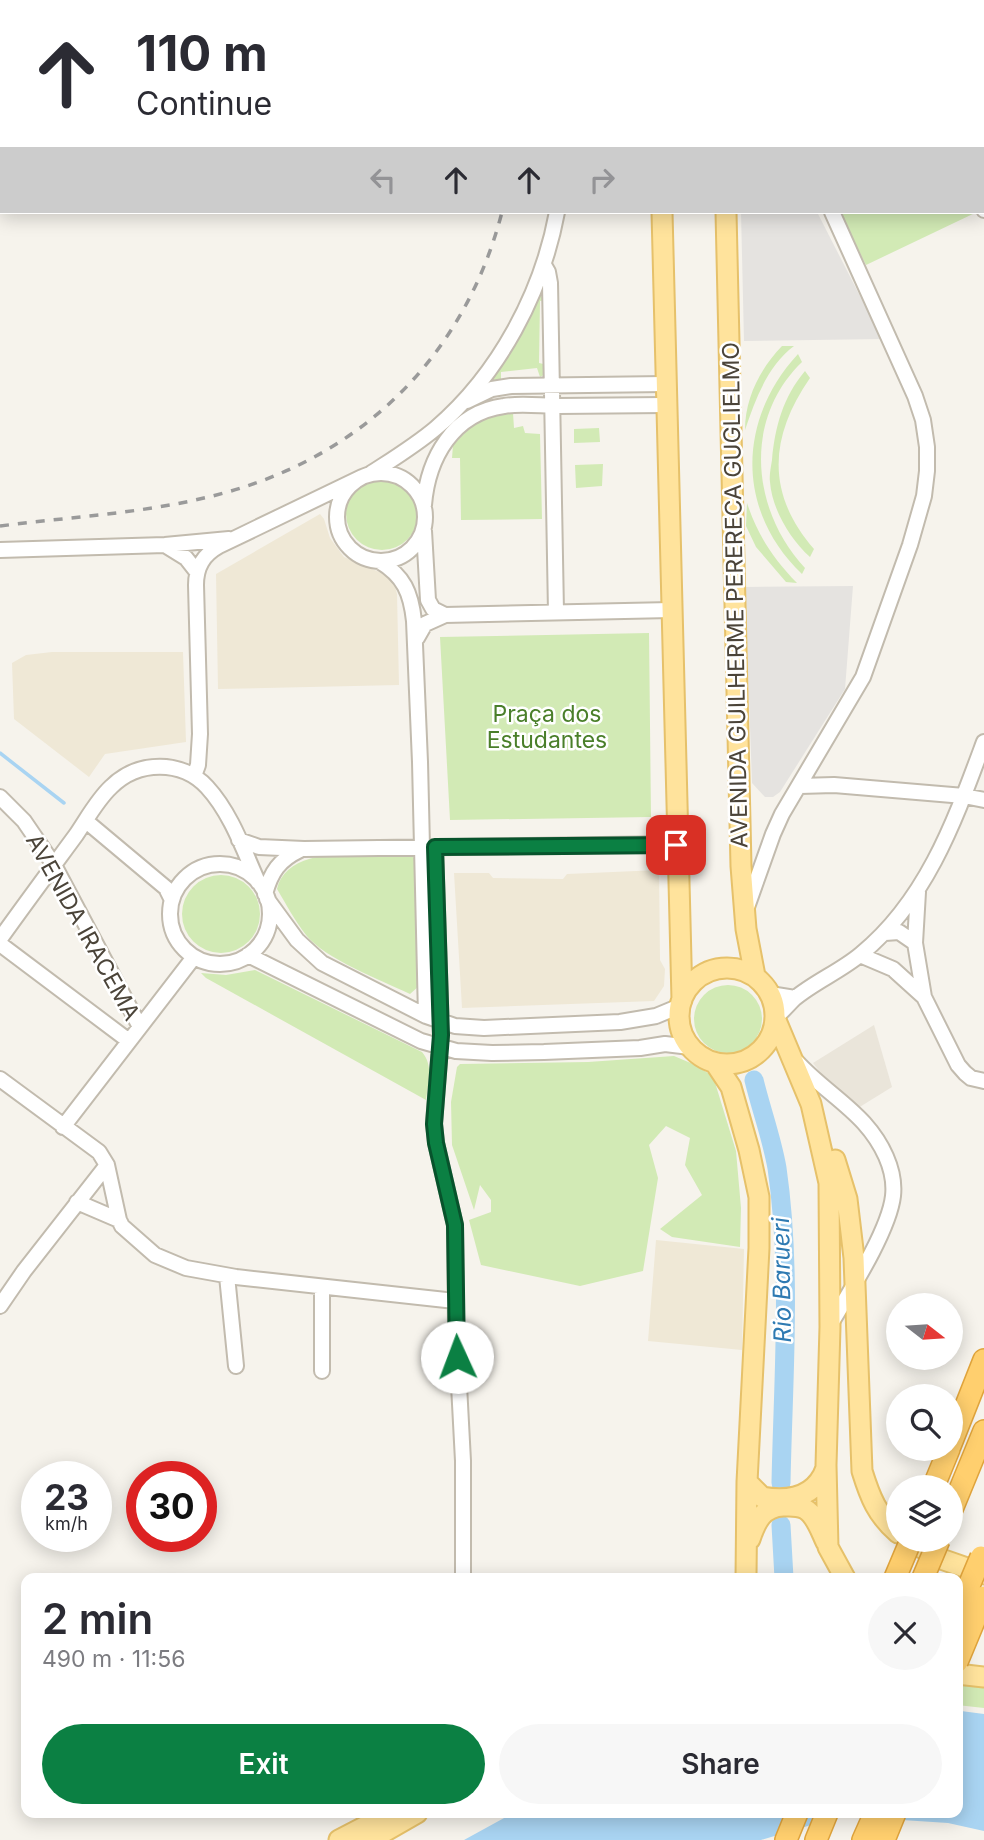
<!DOCTYPE html>
<meta charset="utf-8">
<style>
body{margin:0;font-family:Inter,sans-serif;background:#f7f7f7;color:#2b2b33;height:100vh;display:flex;flex-direction:column;font-size:26px;white-space:nowrap}
*{box-sizing:border-box;margin:0}
p{font-size:23px;color:#7c7c81}
.icon{flex:none;width:38px;height:38px;fill:none;stroke:currentColor;stroke-width:2;stroke-linecap:round;stroke-linejoin:round}
.map{position:relative;flex:1;overflow:hidden}
.panel{position:absolute;left:21px;top:1573px;width:942px;height:245px;display:flex;flex-direction:column;background:#fff;border-radius:14px;box-shadow:0 4px 18px #0003}
.panel>*{flex:none}
.top-card{position:absolute;left:0px;top:0px;width:985px;height:214px;box-shadow:0 4px 18px #0003;background:#fff;color:#2b2b33;overflow:hidden}
.needle{width:46px;rotate:107deg}
.fabs{position:absolute;left:886px;top:1293px;display:grid;gap:14px}
.fabs a{display:grid;place-items:center;width:77px;height:77px;border-radius:50%;background:#fff;box-shadow:0 4px 18px #0003;font-size:35px}
.speed{position:absolute;left:21px;top:1461px;display:flex;gap:14px;font-size:35px;font-weight:700;text-align:center}
.speed>*{display:grid;place-content:center;width:91px;height:91px;border-radius:50%;background:#fff;box-shadow:0 4px 18px #0003;line-height:1}
.speed small{font-size:18px;font-weight:400}
.speed .limit{border:10px solid #d22;background:#fff;color:#111}
.pin{position:absolute;display:grid;place-items:center;width:60px;height:60px;color:#fff;margin:-30px;border-radius:14px;box-shadow:0 4px 10px #0006}
.me{position:absolute;width:77px;margin:-38px;rotate:358deg;stroke-linejoin:round;filter:drop-shadow(0 0 5px #0008)}
.turn{display:flex;align-items:center;gap:24px;height:147px;padding:0 21px;font-size:32px}
.turn .icon{width:91px;height:91px;stroke-width:2.5}
.turn b{display:block;font-size:49px;line-height:60px}
.lanes{display:flex;align-items:center;height:66px;padding:0 21px;background:#0003;justify-content:center;gap:35px;direction:ltr}
.lanes .off{opacity:.35}
.round{display:grid;place-items:center;flex:none;width:74px;height:74px;border-radius:37px;background:#f7f7f7}
.headline{display:flex;align-items:center;justify-content:space-between;height:119px;padding:0 21px}
h1{font-size:42px;font-weight:600;line-height:52px}
.action{display:flex;gap:14px;margin-top:auto;padding:14px 21px}
.action a{flex:1;height:80px;border-radius:42px;background:#0b8043;color:#fff;font-size:28px;font-weight:600;line-height:80px;text-align:center}
.action a+a{background:#f7f7f7;color:#2b2b33}
.map>svg:first-child{display:block}
.residential{fill:#eae5da}
.education{fill:#efe8d6}
.green{fill:#d2eab5}
.parking{fill:#e5e3e0}
.water{fill:#a9d4f2}
.lines{fill:none;stroke-linecap:round;stroke-linejoin:round}
.stream{stroke:#a9d4f2;stroke-width:3.5}
.river{stroke:#a9d4f2;stroke-width:19}
.minor-casing{stroke:#c2bbae;stroke-width:18}
.major-casing{stroke:#e6c16a;stroke-width:23}
.highway-casing{stroke:#e0a43c;stroke-width:24}
.minor{stroke:#fff;stroke-width:14}
.major{stroke:#ffe39c;stroke-width:19}
.highway{stroke:#ffcf6e;stroke-width:21}
.rail{stroke:#9a9a9a;stroke-width:3.5;stroke-dasharray:9 9;stroke-linecap:butt}
.highway-bridge-casing{stroke:#e0a43c;stroke-width:24;stroke-linecap:butt}
.highway-bridge{stroke:#ffcf6e;stroke-width:21}
.route-casing{stroke:#07532c;stroke-width:18}
.route{stroke:#0b8043;stroke-width:12}
.labels{text-anchor:middle;stroke-width:5;stroke-linejoin:round;paint-order:stroke}
.street-label{font-size:23px;fill:#4b4439;stroke:#fff}
.park-label{font-size:23px;fill:#4a7f2a;stroke:#fff}
.water-label{font-size:24px;font-style:italic;fill:#2e7ab2;stroke:#fff}
</style>
<div class="map">
<svg width="984" height="1840" viewBox="0 0 984 1840">
<rect width="100%" height="100%" fill="#f6f3ec"/>
<!-- residential -->
<path class="residential" d="M 874,1025 L 892,1087 L 858,1108 L 827,1081 L 813,1063 Z"/>
<!-- education -->
<path class="education" d="M 320,514 L 324,519 L 330,538 L 344,557 L 384,574 L 394,582 L 397,594 L 399,685 L 218,689 L 216,574 Z
M 52,652 L 183,652 L 186,742 L 105,754 L 89,777 L 14,719 L 12,663 L 26,655 Z
M 659,870 L 660,960 L 665,969 L 664,986 L 654,1001 L 462,1008 L 454,873 L 489,873 L 493,878 L 563,879 L 567,874 Z
M 656,1240 L 744,1249 L 742,1350 L 648,1341 Z"/>
<!-- green -->
<path class="green" d="M 839,212 L 977,212 L 866,265 Z
M 546,284 L 547,300 L 540,301 L 539,363 L 548,365 L 546,374 L 540,377 L 537,368 L 501,372 L 501,380 L 488,384 L 515,346 Z
M 782,346 L 794,346 C 768,365 755,400 745,430 C 745,398 760,369 782,346 Z
M 798,354 L 802,362 C 743,419 751,510 805,568 L 802,574 C 736,511 737,420 798,354 Z
M 805,371 L 810,378 C 769,437 766,494 814,549 L 810,557 C 790,539 772,509 770,482 C 769,475 771,467 772,460 C 775,427 783,397 805,371 Z
M 513,413 L 514,428 L 523,426 L 525,433 L 540,434 L 542,519 L 461,520 L 460,458 L 452,458 L 453,445 C 476,421 479,418 513,413 Z
M 599,428 L 600,442 L 574,443 L 574,429 Z
M 603,464 L 602,486 L 576,488 L 575,465 Z
M346 514a36 36 0 1 1 72 0a36 36 0 1 1-72 0Z
M 747,503 C 758,536 773,558 797,583 L 786,582 L 756,547 L 746,526 Z
M 649,633 L 651,817 L 450,820 L 440,637 Z
M 409,853 L 415,859 L 419,986 L 410,994 C 381,980 325,959 306,935 C 295,921 286,904 277,889 C 287,843 372,854 409,853 Z
M182 914a39 39 0 1 1 78 0a39 39 0 1 1-78 0Z
M 255,970 L 422,1052 C 434,1066 428,1083 426,1100 L 206,978 L 201,973 L 226,975 Z
M694 1019a34 34 0 1 1 68 0a34 34 0 1 1-68 0Z
M 674,1056 L 693,1064 L 713,1076 L 736,1151 L 741,1208 L 740,1247 L 672,1237 L 660,1229 L 702,1195 L 685,1165 L 690,1138 L 666,1126 L 649,1145 L 658,1178 L 643,1271 L 580,1286 L 481,1265 L 469,1220 L 491,1212 L 491,1200 L 480,1185 L 474,1210 L 452,1145 L 451,1102 L 457,1067 L 460,1064 L 588,1062 Z
M 957,1678 L 984,1682 L 984,1708 L 957,1705 Z"/>
<!-- parking -->
<path class="parking" d="M 741,212 L 817,212 L 882,339 L 744,341 Z
M 853,586 L 845,689 L 780,792 L 773,797 L 765,797 L 752,783 L 745,587 Z"/>
<!-- water -->
<path class="water" d="M 961,1711 L 984,1714 L 984,1831 L 948,1823 L 841,1816 L 761,1840 L 464,1840 L 513,1813 L 957,1813 L 957,1712 Z"/>
<g class="lines">
<!-- stream -->
<path class="stream" d="M 0,753 L 64,803"/>
<!-- river -->
<path class="river" d="M 754,1080 C 761,1109 772,1139 777,1168 C 792,1272 783,1379 781,1483
M 781,1525 L 784,1578"/>
<defs>
<path id="minor" d="M 165,0 L 166,2
M 536,0 L 537,2
M 984,209 L 984,210
M 544,265 L 548,272 L 550,283 L 556,612
M 467,401 L 492,389 L 511,386 L 665,384
M337 517a44 44 0 1 1 88 0a44 44 0 1 1-88 0Z
M 370,474 C 393,459 416,445 436,428 C 499,374 542,293 557,212
M 424,505 C 428,458 453,413 504,406 C 522,403 541,406 558,406 C 594,406 630,405 665,405
M 424,531 L 428,600 L 433,609 L 445,615
M 165,545 L 186,558 L 197,572
M 0,550 L 165,545 L 229,539
M 379,561 C 404,576 411,593 414,621 L 420,762 L 426,1016
M 417,638 L 425,624 L 445,615 L 671,610
M 194,776 L 198,765 L 200,734 L 196,585 C 196,567 203,555 219,546 L 362,477
M 800,786 L 834,785 L 964,796 L 984,800
M 0,797 L 24,821 L 54,865 L 140,1027
M 86,821 L 166,888 L 172,900
M 239,840 L 259,847 L 304,849 L 676,844
M 435,847 L 441,1035 L 434,1123 L 436,1143 L 455,1225 L 456,1328 L 463,1461 L 463,1578
M170 914a50 50 0 1 1 100 0a50 50 0 1 1-100 0Z
M 265,894 C 271,872 279,860 300,850
M 267,899 L 297,940 L 322,963 L 426,1016 L 455,1026 L 484,1028 L 620,1022 L 656,1016 L 680,1006
M 746,910 L 773,834 L 782,814 L 863,677 L 910,545 L 924,496 L 927,471 L 927,447 L 923,420 L 915,396 L 832,212
M 885,933 L 899,932 L 915,943 L 924,997 L 958,1065 L 965,1073 L 971,1078 L 984,1081
M 0,939 C 25,904 51,869 76,835 C 87,819 97,800 111,787 C 138,760 182,760 207,787 C 231,813 244,851 258,882
M 915,943 L 918,892
M 0,944 L 129,1041
M 248,955 L 421,1041 L 456,1051 L 492,1053 L 544,1052 L 640,1048 L 665,1044 L 690,1047
M 860,955 L 893,969 L 924,997
M 770,994 L 795,998
M 775,1018 C 782,1012 788,1005 794,999 C 814,982 841,971 861,954 C 927,900 955,820 984,742
M 797,1062 C 818,1085 844,1101 864,1123 C 881,1142 896,1169 893,1196 C 889,1231 849,1293 830,1325
M 0,1079 L 99,1152 L 107,1165 L 119,1220 L 122,1226 L 155,1255 L 186,1268 L 236,1277 L 455,1301
M 63,1127 L 194,957
M 77,1202 L 119,1220
M 227,1276 L 236,1366
M 0,1306 L 24,1271 L 107,1165
M 322,1371 L 322,1287"/>
<path id="major" d="M 625,0 L 625,2
M 703,0 L 704,2
M 757,0 L 759,2
M 775,0 L 776,2
M 796,0 L 798,2
M 662,212 L 682,1000
M 726,212 L 741,866 L 746,929 L 755,976
M679 1016a48 48 0 1 1 96 0a48 48 0 1 1-96 0Z
M 775,1018 L 811,1104 L 829,1183 L 830,1327 L 826,1465 L 828,1547 L 845,1578
M 715,1063 L 731,1087 L 749,1150 L 759,1197 L 759,1248 L 747,1482 L 746,1578
M 835,1160 L 847,1199 L 854,1258 L 862,1471 C 870,1497 877,1515 898,1533
M 747,1482 L 762,1497 C 790,1502 816,1497 826,1468
M 750,1539 C 756,1521 763,1507 783,1506 C 791,1506 798,1505 805,1509 C 816,1515 821,1532 826,1542
M 907,1540 L 944,1560 L 984,1574
M 957,1674 L 984,1677
M 339,1840 L 391,1813
M 370,1840 L 417,1813"/>
<path id="highway" d="M 950,1446 L 984,1360
M 933,1488 L 949,1449
M 950,1514 L 984,1431
M 786,1840 L 797,1813
M 816,1840 L 827,1813
M 863,1840 L 875,1813
M 884,1840 L 895,1813"/>
</defs>
<!-- minor casing -->
<use href="#minor" class="minor-casing"/>
<!-- major casing -->
<use href="#major" class="major-casing"/>
<!-- highway casing -->
<use href="#highway" class="highway-casing"/>
<!-- minor -->
<use href="#minor" class="minor"/>
<!-- major -->
<use href="#major" class="major"/>
<!-- highway -->
<use href="#highway" class="highway"/>
<!-- rail -->
<path class="rail" d="M 488,0 L 488,2
M 0,526 C 77,516 155,513 231,491 C 369,451 466,351 502,212"/>
<defs>
<path id="highway-bridge" d="M 895,1578 L 911,1540
M 923,1578 L 939,1540
M 957,1614 L 981,1557
M 957,1662 L 984,1597"/>
</defs>
<!-- highway-bridge casing -->
<use href="#highway-bridge" class="highway-bridge-casing"/>
<!-- highway-bridge -->
<use href="#highway-bridge" class="highway-bridge"/>
</g>
<g class="lines">
<defs>
<path id="route" d="M 457,1357 L 455,1225 L 436,1143 L 434,1124 L 441,1035 L 435,847 L 676,845"/>
</defs>
<!-- route casing -->
<use href="#route" class="route-casing"/>
<!-- route -->
<use href="#route" class="route"/>
</g>
<g class="labels">
<!-- street labels -->
<g class="street-label">
<text transform="translate(735 595) rotate(-91)" y="8">AVENIDA GUILHERME PERERECA GUGLIELMO</text>
<text transform="translate(83 927) rotate(61)" y="8">AVENIDA IRACEMA</text>
</g>
<!-- park labels -->
<g class="park-label">
<text x="547" y="722">Praça dos<tspan x="547" dy="26">Estudantes</tspan></text>
</g>
<!-- water labels -->
<g class="water-label">
<text transform="translate(782 1280) rotate(-91)" y="8">Rio Barueri</text>
</g>
</g>
</svg>
<div class="fabs">
<a><svg class="needle" viewBox="-14 -14 28 28"><path d="M0-13l5 13h-10z" fill="#e53935"/><path d="M0 13l5-13h-10z" fill="#7c7c81"/></svg></a>
<a><svg class="icon" aria-label="search" viewBox="0 0 24 24"><circle cx="10" cy="10" r="6"/><path d="M15 15l6 6"/></svg></a>
<a><svg class="icon" aria-label="layers" viewBox="0 0 24 24"><path d="M12 4l9 5-9 5-9-5zM3 14l9 5 9-5"/></svg></a>
</div>
<div class="speed"><div>23<small>km/h</small></div><div class="limit">30</div></div>
<div class="pin" style="left:676px;top:845px;background:#d93025"><svg class="icon" aria-label="arrive" viewBox="0 0 24 24"><path d="M6 21V4h12l-3 4 3 4H6"/></svg></div>
<svg class="me" style="left:457px;top:1357px" viewBox="-20 -20 40 40"><circle r="19" fill="#fff"/><path d="M0-13L10 11 0 6-10 11z" fill="#0b8043"/></svg>
<div class="top-card">
<div class="turn"><svg class="icon" aria-label="ahead" viewBox="0 0 24 24"><path d="M12 20V5M6 11l6-6 6 6"/></svg><div><b>110 m</b>Continue</div></div>
<div class="lanes"><svg class="icon off" aria-label="left" viewBox="0 0 24 24"><path d="M17 20v-9H6M10 6l-5 5 5 5"/></svg><svg class="icon" aria-label="ahead" viewBox="0 0 24 24"><path d="M12 20V5M6 11l6-6 6 6"/></svg><svg class="icon" aria-label="ahead" viewBox="0 0 24 24"><path d="M12 20V5M6 11l6-6 6 6"/></svg><svg class="icon off" aria-label="right" viewBox="0 0 24 24"><path d="M7 20v-9h11M14 6l5 5-5 5"/></svg></div>
</div>
<section class="panel">
<div class="headline"><div><h1>2 min</h1><p>490 m · 11:56</p></div><a class="round"><svg class="icon" aria-label="close" viewBox="0 0 24 24"><path d="M6 6l12 12M18 6L6 18"/></svg></a></div>
<div class="action"><a>Exit</a><a>Share</a></div>
</section>
</div>
